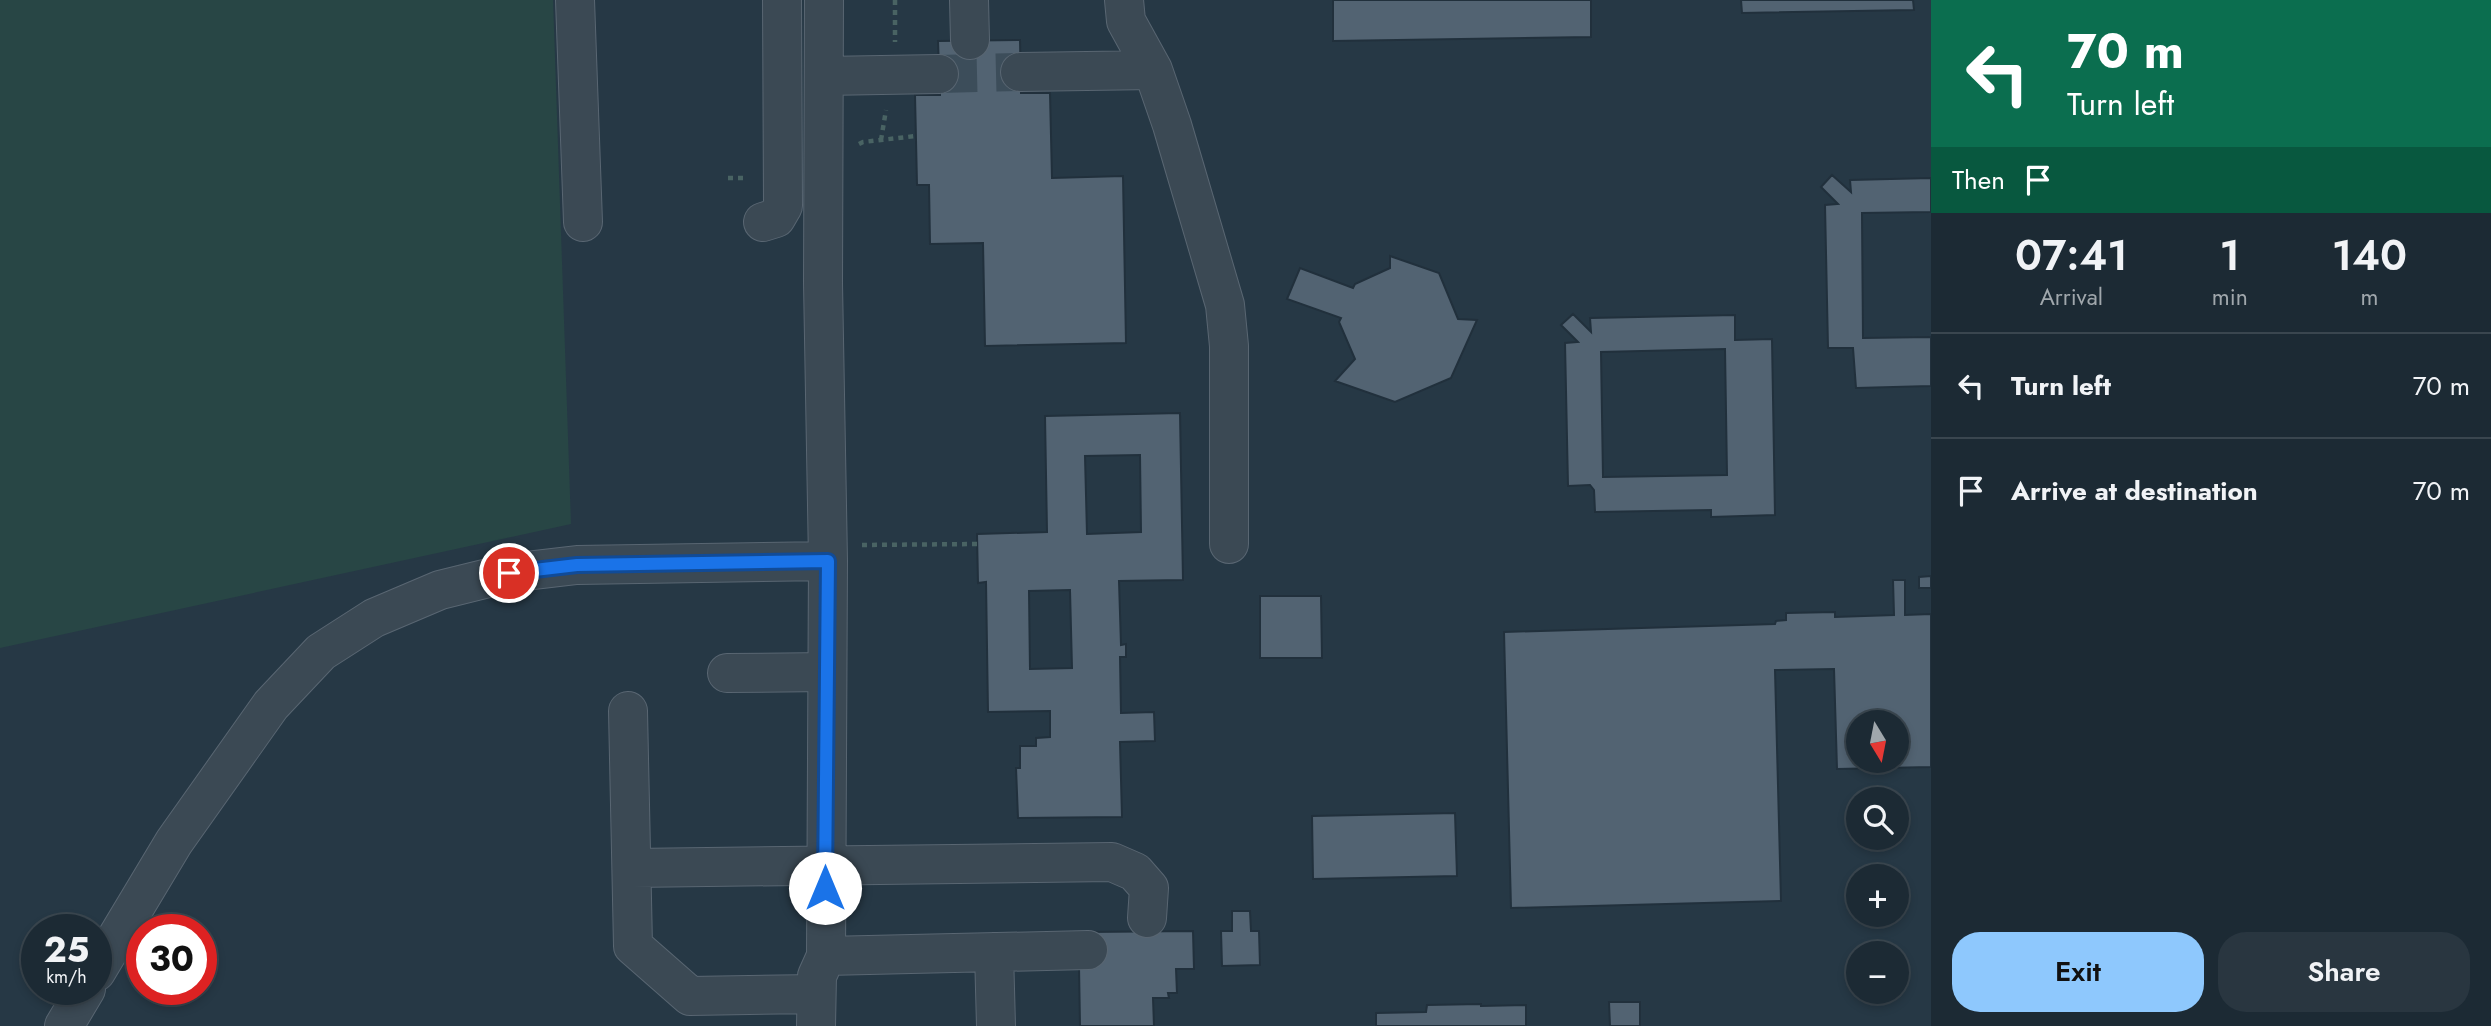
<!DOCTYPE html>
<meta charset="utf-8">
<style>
body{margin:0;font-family:Jost,sans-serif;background:#293640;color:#f1f3f6;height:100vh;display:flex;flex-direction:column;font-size:26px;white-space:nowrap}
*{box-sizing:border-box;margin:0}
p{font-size:23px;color:#a0a7ac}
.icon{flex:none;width:38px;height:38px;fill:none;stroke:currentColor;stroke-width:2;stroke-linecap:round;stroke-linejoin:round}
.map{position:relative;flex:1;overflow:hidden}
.drawer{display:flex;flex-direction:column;background:#1c2a34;width:560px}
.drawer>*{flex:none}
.guide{background:#0b6e4f;color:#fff;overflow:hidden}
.needle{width:46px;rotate:170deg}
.buttons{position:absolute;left:1846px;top:710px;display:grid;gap:14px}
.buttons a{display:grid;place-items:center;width:63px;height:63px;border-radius:50%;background:#1c2a34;box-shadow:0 4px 10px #0003,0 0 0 2px #3a464f;font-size:35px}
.speed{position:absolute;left:21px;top:914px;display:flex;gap:14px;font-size:35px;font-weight:700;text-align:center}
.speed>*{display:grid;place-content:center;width:91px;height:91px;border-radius:50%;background:#1c2a34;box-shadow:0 4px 10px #0003,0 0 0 2px #3a464f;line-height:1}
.speed small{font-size:18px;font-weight:400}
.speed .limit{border:10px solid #d22;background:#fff;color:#111}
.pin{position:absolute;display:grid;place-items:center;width:60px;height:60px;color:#fff;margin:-30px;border:4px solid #fff;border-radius:50%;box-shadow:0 2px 7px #0007}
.me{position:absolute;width:77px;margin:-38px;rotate:0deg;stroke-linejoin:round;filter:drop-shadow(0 0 5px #0008)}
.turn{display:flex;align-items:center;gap:24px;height:147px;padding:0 21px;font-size:32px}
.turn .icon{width:91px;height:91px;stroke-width:2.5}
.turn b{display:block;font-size:49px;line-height:60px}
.then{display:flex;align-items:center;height:66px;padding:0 21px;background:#0003;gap:14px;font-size:26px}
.eta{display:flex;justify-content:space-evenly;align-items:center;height:119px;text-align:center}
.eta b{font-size:42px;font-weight:600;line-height:49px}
.action{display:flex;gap:14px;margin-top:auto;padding:14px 21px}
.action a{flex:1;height:80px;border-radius:28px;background:#8ec8fd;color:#111;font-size:28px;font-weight:600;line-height:80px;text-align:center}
.action a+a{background:#293640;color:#f1f3f6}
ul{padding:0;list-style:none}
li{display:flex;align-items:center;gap:21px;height:105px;padding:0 21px;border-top:2px solid #3a464f}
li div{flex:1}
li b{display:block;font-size:26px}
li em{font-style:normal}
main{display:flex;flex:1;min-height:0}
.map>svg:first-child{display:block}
.green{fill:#284645}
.building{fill:#526372;stroke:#21303c;stroke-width:2;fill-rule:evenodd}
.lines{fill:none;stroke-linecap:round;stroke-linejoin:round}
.minor-tunnel{stroke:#3c4d5a;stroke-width:38;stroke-dasharray:38 19;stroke-linecap:butt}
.minor-casing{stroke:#596672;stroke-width:40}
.path{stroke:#496363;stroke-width:4.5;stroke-dasharray:5 5;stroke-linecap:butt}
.minor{stroke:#3b4954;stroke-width:38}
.route-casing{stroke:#114b97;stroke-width:18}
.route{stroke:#1a73e8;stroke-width:12}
</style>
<main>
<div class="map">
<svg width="1931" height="1026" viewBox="0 0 1931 1026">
<rect width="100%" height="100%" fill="#263845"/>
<!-- green -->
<path class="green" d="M 0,0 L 553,0 L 571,524 L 0,648 Z"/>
<!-- building -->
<path class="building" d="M 1333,0 L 1591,0 L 1591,37 L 1333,41 Z
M 1741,0 L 1913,0 L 1914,10 L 1742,13 Z
M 1020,40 L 1021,93 L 1050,93 L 1052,178 L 1123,176 L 1126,343 L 985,346 L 983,243 L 930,244 L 929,185 L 917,185 L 915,95 L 940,95 L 938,41 Z
M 1832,175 L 1851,192 L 1850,180 L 1931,178 L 1931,212 L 1862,213 L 1863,338 L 1931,337 L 1931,386 L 1856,388 L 1853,348 L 1828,348 L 1825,205 L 1838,204 L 1821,187 Z
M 1390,256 L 1439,273 L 1458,319 L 1477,320 L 1451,378 L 1395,402 L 1335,381 L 1355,359 L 1339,322 L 1341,318 L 1287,299 L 1300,268 L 1353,288 L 1355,284 L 1390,268 Z
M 1573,314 L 1591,332 L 1590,318 L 1735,315 L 1735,340 L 1772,339 L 1775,515 L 1711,517 L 1711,510 L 1595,512 L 1594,490 L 1590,485 L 1568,486 L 1565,343 L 1578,342 L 1561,325 ZM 1725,349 L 1727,475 L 1603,477 L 1601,352 Z
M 1180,413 L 1183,580 L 1119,581 L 1121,645 L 1126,644 L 1126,657 L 1120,657 L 1121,713 L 1154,712 L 1155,741 L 1120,742 L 1122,817 L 1018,818 L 1016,768 L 1020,768 L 1020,746 L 1036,746 L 1036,738 L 1050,737 L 1050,711 L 988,712 L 986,582 L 978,583 L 977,534 L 1047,532 L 1045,416 ZM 1140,455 L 1141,532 L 1087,534 L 1085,456 ZM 1070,590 L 1072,668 L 1030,669 L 1029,591 Z
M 1931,576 L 1931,588 L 1919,588 L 1919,577 Z
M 1893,580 L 1905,580 L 1905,615 L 1931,614 L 1931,767 L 1837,769 L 1834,669 L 1775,670 L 1781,901 L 1511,908 L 1504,632 L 1775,624 L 1776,621 L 1786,620 L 1786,613 L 1835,612 L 1835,617 L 1894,615 ZM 1858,723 L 1897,723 L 1897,761 L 1858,761 Z
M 1260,596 L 1321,596 L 1322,658 L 1260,658 Z
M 1455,813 L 1457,876 L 1313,879 L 1312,816 Z
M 1232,911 L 1250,911 L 1251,931 L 1259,931 L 1260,965 L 1222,966 L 1221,931 L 1232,931 Z
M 1193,931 L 1194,969 L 1176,969 L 1177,993 L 1168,993 L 1169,998 L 1153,998 L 1154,1026 L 1080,1026 L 1079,966 L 1087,932 Z
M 1609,1002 L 1640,1002 L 1640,1026 L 1610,1026 Z
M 1481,1004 L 1481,1006 L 1526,1005 L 1526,1026 L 1376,1026 L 1376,1013 L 1426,1012 L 1427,1005 Z"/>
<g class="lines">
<!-- minor-tunnel -->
<path class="minor-tunnel" d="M 939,74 L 1020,72"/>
<defs>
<path id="minor" d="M 575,0 L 583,222
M 824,0 L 823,283 L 828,561 L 826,956
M 969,0 L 970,40
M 1124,0 L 1126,21 L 1153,70 L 1172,125 L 1225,305 L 1229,346 L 1229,544
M 1020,72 L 1153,70
M 824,76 L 939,74
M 763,222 L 776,218 L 783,206 L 782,0
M 727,673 L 827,672
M 628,711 L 633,946 L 690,996 L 815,994
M 632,868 L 1112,862 L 1135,872 L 1149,888 L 1147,918
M 994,952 L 996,1026
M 96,972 L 174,842 L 271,705 L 321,652 L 374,618 L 440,590 L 509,573 L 577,565 L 828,561
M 64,1026 L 86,989
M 816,1026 L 817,976 L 826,956 L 1088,950"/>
</defs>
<!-- minor casing -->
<use href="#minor" class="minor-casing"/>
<!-- path -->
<path class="path" d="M 895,0 L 895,42
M 881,140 L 886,110
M 859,144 L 863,142 L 916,136
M 728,178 L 748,178
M 862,545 L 977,544"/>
<!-- minor -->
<use href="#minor" class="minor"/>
</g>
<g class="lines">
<defs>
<path id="route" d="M 509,573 L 577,565 L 828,561 L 825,888"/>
</defs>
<!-- route casing -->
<use href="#route" class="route-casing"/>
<!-- route -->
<use href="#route" class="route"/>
</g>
</svg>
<div class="buttons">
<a><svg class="needle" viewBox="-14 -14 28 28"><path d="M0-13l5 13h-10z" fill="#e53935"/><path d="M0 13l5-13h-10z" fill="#a0a7ac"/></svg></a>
<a><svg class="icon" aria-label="search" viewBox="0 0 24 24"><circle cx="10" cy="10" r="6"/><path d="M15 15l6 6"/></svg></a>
<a>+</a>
<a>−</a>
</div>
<div class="speed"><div>25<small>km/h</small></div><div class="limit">30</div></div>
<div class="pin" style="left:509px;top:573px;background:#d93025"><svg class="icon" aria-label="arrive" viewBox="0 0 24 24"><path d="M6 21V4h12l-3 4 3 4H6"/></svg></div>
<svg class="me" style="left:825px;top:888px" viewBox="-20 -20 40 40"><circle r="19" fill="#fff"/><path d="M0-13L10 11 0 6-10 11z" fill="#1a73e8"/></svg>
</div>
<section class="drawer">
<div class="guide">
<div class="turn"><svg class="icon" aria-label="left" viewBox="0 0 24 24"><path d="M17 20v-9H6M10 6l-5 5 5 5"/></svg><div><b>70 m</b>Turn left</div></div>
<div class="then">Then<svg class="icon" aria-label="arrive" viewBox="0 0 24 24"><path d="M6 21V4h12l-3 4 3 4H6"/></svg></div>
</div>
<div class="eta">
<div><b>07:41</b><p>Arrival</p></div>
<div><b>1</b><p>min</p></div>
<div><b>140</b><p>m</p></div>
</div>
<ul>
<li><svg class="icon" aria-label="left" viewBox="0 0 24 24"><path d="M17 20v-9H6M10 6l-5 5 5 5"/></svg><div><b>Turn left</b></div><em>70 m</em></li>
<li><svg class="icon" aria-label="arrive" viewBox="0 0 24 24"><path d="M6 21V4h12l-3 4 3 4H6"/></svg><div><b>Arrive at destination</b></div><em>70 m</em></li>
</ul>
<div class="action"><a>Exit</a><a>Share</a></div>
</section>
</main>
